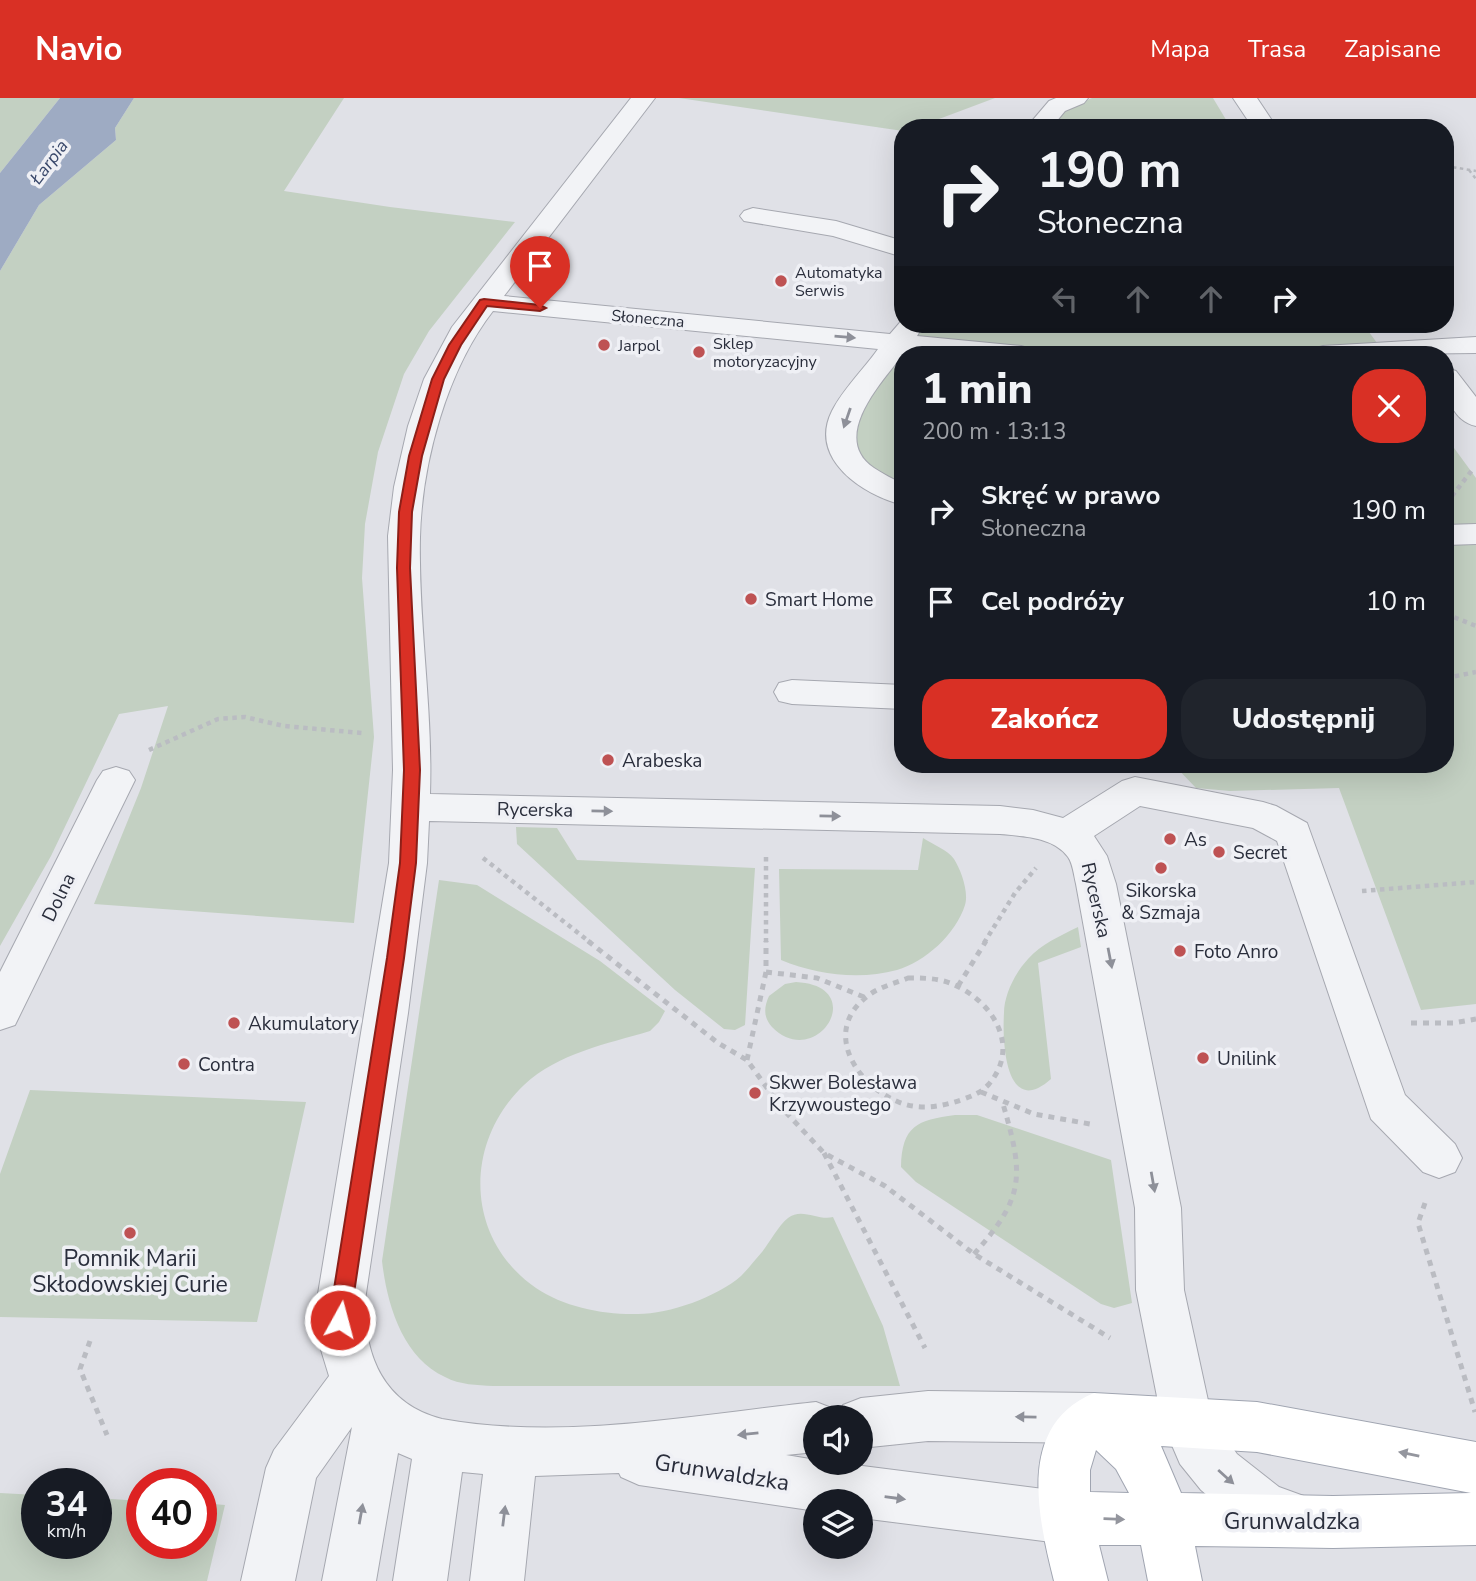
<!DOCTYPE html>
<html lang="pl">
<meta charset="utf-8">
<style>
body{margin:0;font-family:"Nunito Sans",sans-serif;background:#20242c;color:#f1f3f6;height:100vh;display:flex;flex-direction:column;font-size:26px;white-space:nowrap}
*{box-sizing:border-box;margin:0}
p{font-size:23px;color:#9ea1a6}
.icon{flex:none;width:38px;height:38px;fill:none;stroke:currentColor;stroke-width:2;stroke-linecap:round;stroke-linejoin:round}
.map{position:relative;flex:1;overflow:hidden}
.panel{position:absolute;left:894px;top:248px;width:560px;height:427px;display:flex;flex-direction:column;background:#171b24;border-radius:28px;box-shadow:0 7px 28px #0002}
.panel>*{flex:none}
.top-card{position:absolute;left:894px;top:21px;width:560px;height:214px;border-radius:28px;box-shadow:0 7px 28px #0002;background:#171b24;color:#f1f3f6;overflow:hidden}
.tools{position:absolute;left:803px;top:1307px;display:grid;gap:14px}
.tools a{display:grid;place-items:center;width:70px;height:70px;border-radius:50%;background:#171b24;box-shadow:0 7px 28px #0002;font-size:35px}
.speed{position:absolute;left:21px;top:1370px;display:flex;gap:14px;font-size:35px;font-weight:700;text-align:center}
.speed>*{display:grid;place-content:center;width:91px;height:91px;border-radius:50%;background:#171b24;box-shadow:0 7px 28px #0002;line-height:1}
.speed small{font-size:18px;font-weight:400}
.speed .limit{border:10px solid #d22;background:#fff;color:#111}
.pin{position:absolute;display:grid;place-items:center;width:60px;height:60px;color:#fff;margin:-72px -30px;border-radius:50% 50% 50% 0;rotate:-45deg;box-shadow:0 0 7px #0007}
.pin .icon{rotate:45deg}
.me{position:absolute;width:77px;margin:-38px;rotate:7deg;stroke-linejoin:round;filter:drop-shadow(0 0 5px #0008)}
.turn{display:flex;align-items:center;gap:24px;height:147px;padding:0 28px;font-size:32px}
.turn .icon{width:91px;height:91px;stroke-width:2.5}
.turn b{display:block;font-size:49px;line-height:60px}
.lanes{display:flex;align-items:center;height:66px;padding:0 28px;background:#0003;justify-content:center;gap:35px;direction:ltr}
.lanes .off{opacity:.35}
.round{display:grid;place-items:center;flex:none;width:74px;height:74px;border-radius:28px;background:#20242c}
.summary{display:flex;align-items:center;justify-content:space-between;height:119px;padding:0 28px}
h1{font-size:42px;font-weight:800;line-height:52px}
.primary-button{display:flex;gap:14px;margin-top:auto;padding:14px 28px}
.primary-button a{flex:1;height:80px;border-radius:28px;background:#d93025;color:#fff;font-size:28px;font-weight:800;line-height:80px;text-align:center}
.primary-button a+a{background:#20242c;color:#f1f3f6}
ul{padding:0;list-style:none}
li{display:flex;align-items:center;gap:21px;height:91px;padding:0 28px}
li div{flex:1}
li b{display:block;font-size:26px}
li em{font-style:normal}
header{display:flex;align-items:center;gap:42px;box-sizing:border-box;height:98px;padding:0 35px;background:#d93025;color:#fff}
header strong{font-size:33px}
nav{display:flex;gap:38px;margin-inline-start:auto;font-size:24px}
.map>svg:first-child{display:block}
.green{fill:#c3d0c2}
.water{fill:#9eabc3}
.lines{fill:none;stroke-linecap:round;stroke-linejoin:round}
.minor-casing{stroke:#a6a8b0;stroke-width:2}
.major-casing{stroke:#a0a5b1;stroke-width:2}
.path-far2{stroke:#babcc2;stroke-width:2.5;stroke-dasharray:3.5 3.5;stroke-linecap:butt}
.path-far1{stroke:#babcc2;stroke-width:4.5;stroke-dasharray:4.5 4.5;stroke-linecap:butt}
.path{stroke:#babcc2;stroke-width:5;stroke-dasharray:6 6;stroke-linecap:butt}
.minor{fill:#f2f3f6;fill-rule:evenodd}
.major{fill:#fff;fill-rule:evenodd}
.oneway{fill:#8e9099}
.oneway2{fill:#94969e}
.route{fill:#d93025;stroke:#8d1f18;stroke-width:2}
.poi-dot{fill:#be5253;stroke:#eff0f5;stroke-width:2.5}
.labels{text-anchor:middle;stroke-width:7;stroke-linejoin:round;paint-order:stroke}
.far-poi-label{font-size:16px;fill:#2a2e3c;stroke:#eff0f5;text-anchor:start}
.far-street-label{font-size:16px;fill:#2a2e3c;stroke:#eff0f5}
.far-water-label{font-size:18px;font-style:italic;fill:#39486b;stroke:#eff0f5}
.poi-label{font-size:19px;fill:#2a2e3c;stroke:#eff0f5;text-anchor:start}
.street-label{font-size:19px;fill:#2a2e3c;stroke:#eff0f5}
.near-poi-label{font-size:23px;fill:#2a2e3c;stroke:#eff0f5}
.near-street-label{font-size:23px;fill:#2a2e3c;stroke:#eff0f5}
</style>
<header>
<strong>Navio</strong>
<nav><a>Mapa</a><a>Trasa</a><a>Zapisane</a></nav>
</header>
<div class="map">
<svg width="1476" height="1483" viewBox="0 0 1476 1483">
<rect width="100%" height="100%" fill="#e0e1e7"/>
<!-- green -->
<path class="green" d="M 0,0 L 60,0 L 0,75 Z
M 134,0 L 344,0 L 284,93 L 390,109 L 515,124 L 429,233 L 404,276 L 378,354 L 365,426 L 362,480 L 374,639 L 354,825 L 94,806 L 141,690 L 168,608 L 119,616 L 51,758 L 0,848 L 0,173 L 39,107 L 116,42 L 115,30 Z
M 679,0 L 995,0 L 915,30 L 903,30 L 903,33 Z
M 1092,0 L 1213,0 L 1231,30 L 1047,30 L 1060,14 Z
M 912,226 L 1363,226 L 1386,257 L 903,257 L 903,398 L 861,376 L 846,314 Z
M 1446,339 L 1476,380 L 1476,906 L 1421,912 L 1339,690 L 1230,693 L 1196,690 L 1174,667 L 1446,667 Z
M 516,729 L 557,730 L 577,762 L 755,770 L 745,927 L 735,932 L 724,931 L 675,892 L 517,746 Z
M 923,740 C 932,746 948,752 954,761 C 961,772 969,794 965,807 C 956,836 925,864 897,872 C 860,882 817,877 781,862 L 779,771 L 918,772 Z
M 439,782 L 477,787 L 600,863 L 665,913 L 659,924 L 650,933 C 607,946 558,955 524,987 C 463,1045 465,1141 536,1190 C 564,1209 604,1217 638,1216 C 669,1216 717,1199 741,1178 C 748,1171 755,1162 762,1154 C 770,1144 778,1128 788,1120 C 802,1109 818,1123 833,1119 L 883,1228 L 900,1288 L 493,1288 C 477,1287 460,1287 445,1279 C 402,1259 387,1206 382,1163 Z
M 1078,829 L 1081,849 L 1038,865 L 1051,981 C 1006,1021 1002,945 1004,915 C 1004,897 1015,875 1028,861 C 1041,846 1060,838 1078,829 Z
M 796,884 C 871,888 816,974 772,929 C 763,919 764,909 769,898 L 785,886 Z
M 30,992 L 306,1004 L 257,1224 L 0,1219 L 0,1076 Z
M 955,1017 L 977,1017 L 1111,1062 L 1132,1205 L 1114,1210 L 1101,1206 L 916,1084 L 901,1069 C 902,1028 917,1022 955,1017 Z
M 0,1395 L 37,1397 L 37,1446 L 96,1446 L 96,1400 L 142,1403 L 142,1446 L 201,1446 L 201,1405 L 225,1407 L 207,1483 L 0,1483 Z"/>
<!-- water -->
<path class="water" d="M 60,0 L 134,0 L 115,30 L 116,42 L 39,107 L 0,173 L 0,75 Z"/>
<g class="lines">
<defs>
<path id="minor" d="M 631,0 L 655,0 L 504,198 L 890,236 L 903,221 L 903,226 L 924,226 L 917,238 L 1021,248 L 1031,251 L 1035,257 L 938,257 L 905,254 C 884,282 828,339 874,370 C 883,376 893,381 903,386 L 903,407 C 863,397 808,361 832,313 C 843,291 864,271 878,251 L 493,213 C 447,272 422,364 420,439 C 418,524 433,610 430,696 L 1000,708 L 1033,712 L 1063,720 L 1122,683 L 1135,679 L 1263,704 L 1276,708 L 1307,725 L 1405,997 L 1455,1046 L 1462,1060 L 1455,1074 L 1439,1080 L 1423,1074 L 1371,1021 L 1277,743 L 1253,730 L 1140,708 L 1094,738 L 1107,758 L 1116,786 L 1181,1110 L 1184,1192 L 1212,1321 L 1237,1356 L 1279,1389 L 1312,1401 L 1319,1420 L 1312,1439 L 1293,1446 L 1244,1428 L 1201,1392 L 1180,1366 L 1162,1324 L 1136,1192 L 1135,1110 L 1076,786 C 1074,778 1073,766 1068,759 C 1054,739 1022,738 1000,736 L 429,723 L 427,765 L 408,915 L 365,1202 C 364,1257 383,1306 442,1321 C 564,1343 694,1317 816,1304 L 834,1311 L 837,1320 L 816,1320 L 816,1354 L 786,1357 L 816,1362 L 816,1365 L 839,1365 L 1067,1394 L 1086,1401 L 1093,1420 L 1086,1439 L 1067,1446 L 861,1420 L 861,1404 L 816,1404 L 816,1413 L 639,1387 L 621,1379 L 619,1375 L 535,1378 L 524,1483 L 470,1483 L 483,1376 L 462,1374 L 447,1483 L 393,1483 L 412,1361 L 398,1355 L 376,1483 L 322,1483 L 352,1329 L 316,1380 L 295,1483 L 241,1483 L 266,1370 L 274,1352 L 329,1278 L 318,1242 L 317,1202 L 389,765 L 393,672 L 388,438 L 394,389 L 408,328 L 424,281 L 452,229 Z
M 1056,0 L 1088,0 L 1084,5 L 1065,13 L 1051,30 L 1026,30 L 1049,3 Z
M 1233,0 L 1257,0 L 1277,30 L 1253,30 Z
M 753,110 L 836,123 L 903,143 L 903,159 L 833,138 L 744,123 L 740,118 L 744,113 Z
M 1476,239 L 1476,255 L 1309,257 L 1313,251 L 1323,248 Z
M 1446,270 L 1456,273 L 1476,299 L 1476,328 C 1450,322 1444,293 1446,270 Z
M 1476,426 L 1476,446 L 1446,447 L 1446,427 Z
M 792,582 L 903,587 L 903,611 L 792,606 L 779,603 L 774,594 L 779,585 Z
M 116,669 L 129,673 L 135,682 L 15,927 L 0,932 L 0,874 L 97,682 L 103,673 Z
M 928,1293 L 1094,1295 L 1112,1303 L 1119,1320 L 1112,1337 L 1094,1345 L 928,1343 L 861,1350 L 861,1320 L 838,1320 L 843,1307 L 861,1300 Z"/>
<path id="major" d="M 1094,1295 L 1257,1304 L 1476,1344 L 1476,1447 L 1333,1450 L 1195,1448 L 1202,1483 L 1148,1483 L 1141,1447 L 1099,1447 L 1108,1483 L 1054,1483 C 1038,1419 1016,1327 1094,1295 ZM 1161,1348 L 1257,1354 L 1471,1395 L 1333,1398 L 1181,1395 ZM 1096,1352 L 1116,1371 L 1129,1395 L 1090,1394 L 1090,1372 Z"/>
</defs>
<!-- minor casing -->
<use href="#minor" class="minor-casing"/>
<!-- major casing -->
<use href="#major" class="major-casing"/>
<!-- path-far2 -->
<path class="path-far2" d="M 1446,68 L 1476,73
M 1469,72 L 1476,81"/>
<!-- path-far1 -->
<path class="path-far1" d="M 1452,398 L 1473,371
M 1446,516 L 1476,528
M 1446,580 L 1476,574
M 149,652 L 218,621 L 245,619 L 284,628 L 362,635
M 766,759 L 766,845
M 483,760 L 591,845
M 1362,793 L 1476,784
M 984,845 L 1015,795 L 1036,770"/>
<!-- path -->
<path class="path" d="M 588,843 L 718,945 L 747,962 L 780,1008 L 824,1055 L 885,1088 L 974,1156 L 1110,1240
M 766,874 L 817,880 L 864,899
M 908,880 C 922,880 937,880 950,885 C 991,901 1022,947 989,986 C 981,995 972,998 961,1002 C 943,1008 923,1012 904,1006 C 858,991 819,933 869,897 C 879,889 896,885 908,880 Z
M 958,888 L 986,843
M 1411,925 L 1453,925 L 1476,921
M 747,962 L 766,874 L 766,843
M 981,994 L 1034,1016 L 1090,1026
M 824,1055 L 925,1250
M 1425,1105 L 1418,1125 L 1475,1314
M 974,1156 C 1025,1099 1024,1078 1003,1006
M 90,1243 L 80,1271 L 107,1337"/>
<!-- minor -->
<use href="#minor" class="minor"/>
<!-- major -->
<use href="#major" class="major"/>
</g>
<!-- one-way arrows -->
<defs><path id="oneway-solid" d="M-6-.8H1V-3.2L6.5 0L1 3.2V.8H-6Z" transform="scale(1.75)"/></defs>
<g class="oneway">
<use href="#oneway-solid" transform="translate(845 239) rotate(5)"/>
<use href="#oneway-solid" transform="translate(847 320) rotate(109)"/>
<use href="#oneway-solid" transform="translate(602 713) rotate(1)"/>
<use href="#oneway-solid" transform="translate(830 718) rotate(1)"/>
<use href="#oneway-solid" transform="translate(1110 860) rotate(79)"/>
<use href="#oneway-solid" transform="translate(1153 1084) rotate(80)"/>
<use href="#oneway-solid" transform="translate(1026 1319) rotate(-179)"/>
<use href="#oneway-solid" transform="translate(748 1336) rotate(174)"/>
<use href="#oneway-solid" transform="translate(1226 1379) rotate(42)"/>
<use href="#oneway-solid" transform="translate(895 1400) rotate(8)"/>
<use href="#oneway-solid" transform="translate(361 1416) rotate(-80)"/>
<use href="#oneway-solid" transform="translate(504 1418) rotate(-83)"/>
</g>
<g class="oneway2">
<use href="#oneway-solid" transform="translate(1409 1356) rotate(-168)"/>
<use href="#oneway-solid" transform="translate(1114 1421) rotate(2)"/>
</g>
<!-- route -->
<path class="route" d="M 484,201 L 540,207 L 546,210 L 540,213 L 487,208 L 461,247 L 444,281 L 422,358 L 412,414 L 410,470 L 420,672 L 416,765 L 404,860 L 350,1222 L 347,1228 L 340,1231 L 332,1228 L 329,1222 L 387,860 L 400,765 L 404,672 L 397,470 L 399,414 L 409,358 L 432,281 L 449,247 L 480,202 Z"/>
<!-- markers -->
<g class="poi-dot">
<circle cx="781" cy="183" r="7"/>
<circle cx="604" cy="247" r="7"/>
<circle cx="699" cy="254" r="7"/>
<circle cx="751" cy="501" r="7"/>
<circle cx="608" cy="662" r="7"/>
<circle cx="1170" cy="741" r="7"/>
<circle cx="1219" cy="754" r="7"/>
<circle cx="1161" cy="770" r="7"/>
<circle cx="1180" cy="853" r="7"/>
<circle cx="234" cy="925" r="7"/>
<circle cx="1203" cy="960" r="7"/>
<circle cx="184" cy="966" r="7"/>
<circle cx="755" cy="995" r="7"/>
<circle cx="130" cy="1135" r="7"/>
</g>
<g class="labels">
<!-- far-poi labels -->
<g class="far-poi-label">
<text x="795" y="180">Automatyka<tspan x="795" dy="18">Serwis</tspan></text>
<text x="713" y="251">Sklep<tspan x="713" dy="18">motoryzacyjny</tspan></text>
<text x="618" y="253">Jarpol</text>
</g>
<!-- far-street labels -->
<g class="far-street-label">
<text transform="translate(648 220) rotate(5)" y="6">Słoneczna</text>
</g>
<!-- far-water labels -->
<g class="far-water-label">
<text transform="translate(49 64) rotate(-53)" y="6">Łarpia</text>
</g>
<!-- poi labels -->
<g class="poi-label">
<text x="765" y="508">Smart Home</text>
<text x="622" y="669">Arabeska</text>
<text x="1184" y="748">As</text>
<text x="1233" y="761">Secret</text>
<text x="1161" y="799" text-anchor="middle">Sikorska<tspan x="1161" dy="22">&amp; Szmaja</tspan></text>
<text x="1194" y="860">Foto Anro</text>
<text x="248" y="932">Akumulatory</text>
<text x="1217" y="967">Unilink</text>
<text x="198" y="973">Contra</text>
<text x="769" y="991">Skwer Bolesława<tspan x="769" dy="22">Krzywoustego</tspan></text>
</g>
<!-- street labels -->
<g class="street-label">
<text transform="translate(535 711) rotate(1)" y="7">Rycerska</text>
<text transform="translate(58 799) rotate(-64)" y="7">Dolna</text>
<text transform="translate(1097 802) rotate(77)" y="7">Rycerska</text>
</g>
<!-- near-poi labels -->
<g class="near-poi-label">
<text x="130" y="1168">Pomnik Marii<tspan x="130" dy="26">Skłodowskiej Curie</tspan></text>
</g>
<!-- near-street labels -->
<g class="near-street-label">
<text transform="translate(722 1374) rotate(9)" y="8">Grunwaldzka</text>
<text x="1292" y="1431">Grunwaldzka</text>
</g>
</g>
</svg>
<div class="tools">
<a><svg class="icon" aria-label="sound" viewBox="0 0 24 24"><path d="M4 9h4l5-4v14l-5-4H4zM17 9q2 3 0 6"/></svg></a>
<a><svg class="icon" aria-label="layers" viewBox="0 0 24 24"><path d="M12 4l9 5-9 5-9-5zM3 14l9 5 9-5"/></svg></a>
</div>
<div class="speed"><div>34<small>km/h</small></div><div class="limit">40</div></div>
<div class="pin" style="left:540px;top:210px;background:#d93025"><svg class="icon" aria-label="arrive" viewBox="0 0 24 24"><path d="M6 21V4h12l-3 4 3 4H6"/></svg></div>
<svg class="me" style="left:340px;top:1222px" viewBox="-20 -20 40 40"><circle r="17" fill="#d93025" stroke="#fff" stroke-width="3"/><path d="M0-11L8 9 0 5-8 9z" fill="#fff"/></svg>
<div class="top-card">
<div class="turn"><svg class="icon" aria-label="right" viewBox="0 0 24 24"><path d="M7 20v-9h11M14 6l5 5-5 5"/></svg><div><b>190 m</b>Słoneczna</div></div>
<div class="lanes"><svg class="icon off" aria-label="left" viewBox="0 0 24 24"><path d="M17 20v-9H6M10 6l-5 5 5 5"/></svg><svg class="icon off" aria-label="ahead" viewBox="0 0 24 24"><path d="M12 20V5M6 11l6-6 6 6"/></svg><svg class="icon off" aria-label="ahead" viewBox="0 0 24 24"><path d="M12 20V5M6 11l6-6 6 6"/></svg><svg class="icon" aria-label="right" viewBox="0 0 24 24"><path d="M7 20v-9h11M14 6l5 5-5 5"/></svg></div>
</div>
<section class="panel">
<div class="summary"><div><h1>1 min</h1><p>200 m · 13:13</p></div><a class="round" style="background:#d93025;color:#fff"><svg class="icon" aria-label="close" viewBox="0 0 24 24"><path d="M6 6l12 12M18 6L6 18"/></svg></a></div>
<ul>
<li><svg class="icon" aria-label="right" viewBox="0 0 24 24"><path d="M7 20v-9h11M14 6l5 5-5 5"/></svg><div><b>Skręć w prawo</b><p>Słoneczna</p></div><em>190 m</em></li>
<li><svg class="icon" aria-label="arrive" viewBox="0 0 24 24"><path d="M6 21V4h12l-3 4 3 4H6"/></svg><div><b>Cel podróży</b></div><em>10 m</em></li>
</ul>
<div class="primary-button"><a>Zakończ</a><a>Udostępnij</a></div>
</section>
</div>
